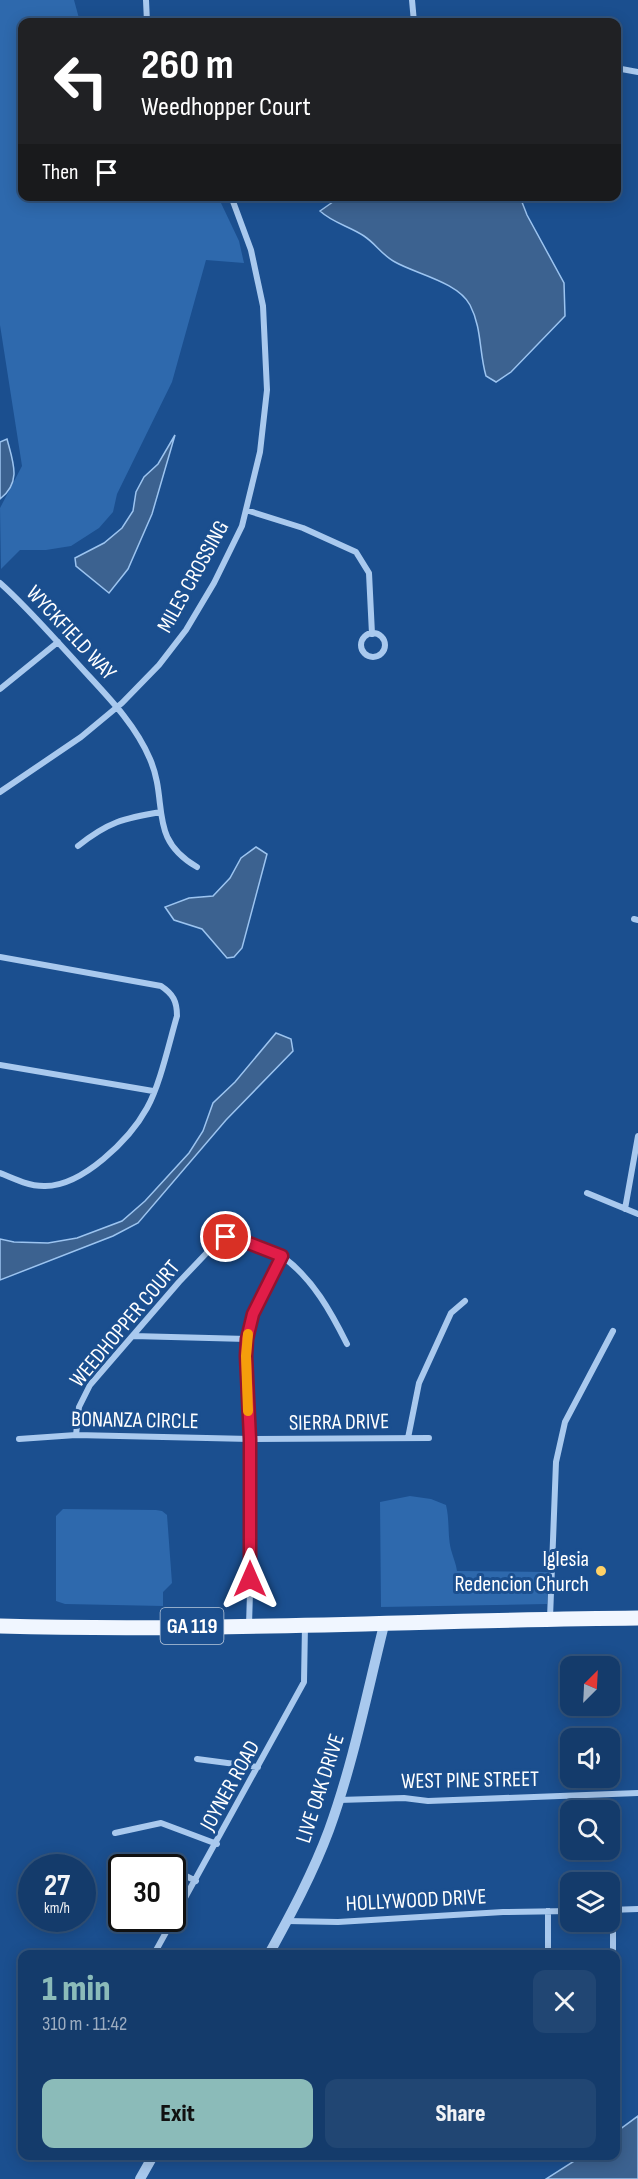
<!DOCTYPE html>
<meta charset="utf-8">
<style>
body{margin:0;font-family:"Sofia Sans Condensed",sans-serif;background:#214673;color:#f1f3f6;height:100vh;display:flex;flex-direction:column;font-size:22px;white-space:nowrap}
*{box-sizing:border-box;margin:0}
p{font-size:20px;color:#9dadc1}
.icon{flex:none;width:33px;height:33px;fill:none;stroke:currentColor;stroke-width:2;stroke-linecap:round;stroke-linejoin:round}
.map{position:relative;flex:1;overflow:hidden}
.panel{position:absolute;left:18px;top:1950px;width:602px;height:210px;display:flex;flex-direction:column;background:#143b6b;border-radius:12px;box-shadow:0 3px 15px #0003,0 0 0 2px #33557e}
.panel>*{flex:none}
.top-card{position:absolute;left:18px;top:18px;width:603px;height:183px;border-radius:12px;box-shadow:0 3px 15px #0003,0 0 0 2px #33557e;background:#202124;color:#fff;overflow:hidden}
.needle{width:39px;rotate:24deg}
.controls{position:absolute;left:560px;top:1656px;display:grid;gap:12px}
.controls a{display:grid;place-items:center;width:60px;height:60px;border-radius:12px;background:#143b6b;box-shadow:0 3px 15px #0003,0 0 0 2px #33557e;font-size:30px}
.speed{position:absolute;left:18px;top:1854px;display:flex;gap:12px;font-size:30px;font-weight:700;text-align:center}
.speed>*{display:grid;place-content:center;width:78px;height:78px;border-radius:50%;background:#143b6b;box-shadow:0 3px 15px #0003,0 0 0 2px #33557e;line-height:1}
.speed small{font-size:15px;font-weight:400}
.speed .limit{border:3px solid #111;border-radius:9px;background:#fff;color:#111}
.pin{position:absolute;display:grid;place-items:center;width:51px;height:51px;color:#fff;margin:-26px;border:3px solid #fff;border-radius:50%;box-shadow:0 2px 6px #0007}
.me{position:absolute;width:66px;margin:-33px;rotate:0deg;stroke-linejoin:round;filter:drop-shadow(0 0 4px #0008)}
.turn{display:flex;align-items:center;gap:21px;height:126px;padding:0 24px;font-size:27px}
.turn .icon{width:78px;height:78px;stroke-width:2.5}
.turn b{display:block;font-size:42px;line-height:51px}
.then{display:flex;align-items:center;height:57px;padding:0 24px;background:#0003;gap:12px;font-size:22px}
.round{display:grid;place-items:center;flex:none;width:63px;height:63px;border-radius:12px;background:#214673}
.head{display:flex;align-items:center;justify-content:space-between;height:102px;padding:0 24px}
h1{font-size:36px;font-weight:800;line-height:45px;color:#8bbbb9}
.button{display:flex;gap:12px;margin-top:auto;padding:12px 24px}
.button a{flex:1;height:69px;border-radius:12px;background:#8bbbb9;color:#111;font-size:24px;font-weight:800;line-height:69px;text-align:center}
.button a+a{background:#214673;color:#f1f3f6}
.map>svg:first-child{display:block}
.green{fill:#2e69ad}
.water{fill:#3c6290;stroke:#9cc4f0;stroke-width:1.5}
.lines{fill:none;stroke-linecap:round;stroke-linejoin:round}
.minor{stroke:#a9c9ee;stroke-width:6}
.tertiary{stroke:#a9c9ee;stroke-width:10}
.primary{stroke:#f0f6ff;stroke-width:15}
.route-casing{stroke:#92132f;stroke-width:15}
.route{stroke:#e11d48;stroke-width:10}
.slow{stroke:#f59e0b;stroke-width:10}
.poi-dot{fill:#ffd166;stroke:#1b4f8f;stroke-width:2}
.labels{text-anchor:middle;stroke-width:6;stroke-linejoin:round;paint-order:stroke}
.shield{fill:#1b4f8f;stroke:#bbcadd;stroke-width:1.5}
.shield-label{font-size:21px;font-weight:bold;fill:#fff}
.street-label{font-size:22px;fill:#fff;stroke:#1b4f8f}
.poi-label{font-size:22px;fill:#fff;stroke:#1b4f8f;text-anchor:end}
</style>
<div class="map">
<svg width="638" height="2179" viewBox="0 0 638 2179">
<rect width="100%" height="100%" fill="#1b4f8f"/>
<!-- green -->
<path class="green" d="M 0,0 L 74,0 L 80,22 L 22,22 L 22,196 L 175,196 L 185,200 L 221,203 L 239,241 L 244,263 L 206,260 L 172,382 L 117,494 L 113,512 L 99,528 L 71,546 L 46,550 L 20,550 L 1,569 L 0,508 L 22,466 L 0,325 Z
M 410,1496 L 431,1499 L 446,1505 C 450,1521 447,1538 452,1553 C 454,1560 456,1564 457,1571 L 549,1572 L 547,1604 L 381,1607 L 380,1502 Z
M 63,1509 L 156,1510 L 162,1511 L 167,1515 L 172,1583 L 163,1592 L 163,1606 L 65,1604 L 56,1601 L 56,1516 Z"/>
<!-- water -->
<path class="water" d="M 340,197 L 520,197 L 527,215 L 564,283 L 565,316 L 511,372 L 496,382 L 486,376 C 479,352 482,328 470,305 C 458,282 416,274 395,262 C 383,256 375,243 364,236 C 349,226 333,223 320,211 Z
M 175,435 L 152,514 L 128,569 L 109,593 L 76,566 L 75,558 L 104,543 L 122,528 L 133,511 L 136,492 L 144,477 L 158,464 Z
M 7,439 C 13,462 22,482 0,499 L 0,442 Z
M 256,847 L 267,854 L 242,948 L 234,957 L 227,958 L 202,929 L 174,920 L 165,907 L 189,898 L 213,896 L 230,878 L 241,858 Z
M 276,1033 L 291,1039 L 293,1051 L 226,1120 L 138,1223 L 113,1236 L 0,1280 L 0,1239 L 14,1242 L 48,1243 L 77,1238 L 122,1221 L 145,1201 L 189,1153 L 203,1131 L 213,1103 L 235,1082 Z
M 638,2116 L 638,2179 L 546,2179 L 582,2156 L 615,2156 L 615,2133 Z"/>
<g class="lines">
<!-- minor -->
<path class="minor" d="M 146,0 L 147,22
M 412,0 L 414,22
M 616,68 L 638,72
M 246,510 L 303,528 L 356,552 L 369,573 L 372,634
M 0,583 C 27,607 51,635 76,662 C 103,692 134,721 150,759 C 169,803 147,838 197,867
M361 645a12 12 0 1 1 24 0a12 12 0 1 1-24 0Z
M 0,689 L 58,642
M 0,792 L 81,737 L 122,703 L 159,665 L 186,630 L 214,583 L 242,526 L 260,452 L 267,390 L 263,306 L 251,250 L 231,196
M 78,846 C 108,822 124,818 161,812
M 634,919 L 638,920
M 0,957 L 161,986 C 173,994 177,1001 177,1016 C 169,1043 160,1085 147,1108 C 130,1139 82,1187 44,1186 C 29,1186 14,1179 0,1173
M 0,1065 L 153,1091
M 587,1193 L 638,1214
M 625,1209 L 638,1136
M 133,1336 L 247,1339
M 76,1435 L 79,1407 L 90,1385 L 179,1282 L 217,1242 L 226,1237 C 242,1241 270,1247 283,1257 C 313,1279 331,1312 347,1344
M 408,1438 L 419,1383 L 451,1313 L 465,1301
M 19,1439 L 76,1435 L 250,1439 L 429,1438
M 550,1618 L 556,1462 L 565,1422 L 613,1331
M 249,1625 C 251,1563 253,1499 250,1437 C 249,1404 241,1368 248,1336 C 254,1307 268,1282 282,1256
M 197,1759 L 258,1767
M 339,1800 L 404,1798 L 428,1801 L 638,1793
M 115,1833 L 161,1823 L 217,1844
M 127,1857 L 151,1861 L 169,1868
M 172,1869 L 196,1881
M 609,1910 L 638,1909
M 613,1910 L 613,1954
M 287,1921 L 338,1922 L 503,1912 L 570,1911
M 154,1954 L 304,1682 L 305,1625
M 548,1954 L 548,1911"/>
<!-- tertiary -->
<path class="tertiary" d="M 269,1954 C 291,1914 313,1873 329,1830 C 353,1764 367,1693 384,1625
M 140,2179 L 153,2156"/>
<!-- primary -->
<path class="primary" d="M 0,1626 C 213,1632 425,1620 638,1618"/>
</g>
<g class="lines">
<defs>
<path id="route" d="M 226,1237 L 246,1242 L 282,1256 L 253,1314 L 247,1339 L 246,1356 L 250,1439 L 250,1579"/>
</defs>
<!-- route casing -->
<use href="#route" class="route-casing"/>
<!-- route -->
<use href="#route" class="route"/>
<!-- slow -->
<path class="slow" d="M 248,1334 L 246,1356 L 248,1411"/>
</g>
<!-- markers -->
<circle class="poi-dot" cx="601" cy="1571" r="6"/>
<g class="labels">
<!-- shield labels -->
<rect class="shield" x="160.5" y="1608" width="63" height="36" rx="4.5"/>
<g class="shield-label">
<text x="192" y="1633">GA 119</text>
</g>
<!-- street labels -->
<g class="street-label">
<text transform="translate(192 576) rotate(-61)" y="8">MILES CROSSING</text>
<text transform="translate(72 632) rotate(47)" y="8">WYCKFIELD WAY</text>
<text transform="translate(124 1323) rotate(-50)" y="8">WEEDHOPPER COURT</text>
<text transform="translate(135 1419) rotate(1)" y="8">BONANZA CIRCLE</text>
<text transform="translate(339 1421) rotate(-1)" y="8">SIERRA DRIVE</text>
<text transform="translate(470 1779) rotate(-1)" y="8">WEST PINE STREET</text>
<text transform="translate(229 1785) rotate(-61)" y="8">JOYNER ROAD</text>
<text transform="translate(319 1788) rotate(-72)" y="8">LIVE OAK DRIVE</text>
<text transform="translate(416 1899) rotate(-3)" y="8">HOLLYWOOD DRIVE</text>
</g>
<!-- poi labels -->
<g class="poi-label">
<text x="589" y="1566">Iglesia<tspan x="589" dy="25">Redencion Church</tspan></text>
</g>
</g>
</svg>
<div class="controls">
<a><svg class="needle" viewBox="-14 -14 28 28"><path d="M0-13l5 13h-10z" fill="#e53935"/><path d="M0 13l5-13h-10z" fill="#9dadc1"/></svg></a>
<a><svg class="icon" aria-label="sound" viewBox="0 0 24 24"><path d="M4 9h4l5-4v14l-5-4H4zM17 9q2 3 0 6"/></svg></a>
<a><svg class="icon" aria-label="search" viewBox="0 0 24 24"><circle cx="10" cy="10" r="6"/><path d="M15 15l6 6"/></svg></a>
<a><svg class="icon" aria-label="layers" viewBox="0 0 24 24"><path d="M12 4l9 5-9 5-9-5zM3 14l9 5 9-5"/></svg></a>
</div>
<div class="speed"><div>27<small>km/h</small></div><div class="limit">30</div></div>
<div class="pin" style="left:226px;top:1237px;background:#d93025"><svg class="icon" aria-label="arrive" viewBox="0 0 24 24"><path d="M6 21V4h12l-3 4 3 4H6"/></svg></div>
<svg class="me" style="left:250px;top:1579px" viewBox="-20 -20 40 40"><path d="M0-17L14 15 0 8-14 15z" fill="#e11d48" stroke="#fff" stroke-width="4"/></svg>
<div class="top-card">
<div class="turn"><svg class="icon" aria-label="left" viewBox="0 0 24 24"><path d="M17 20v-9H6M10 6l-5 5 5 5"/></svg><div><b>260 m</b>Weedhopper Court</div></div>
<div class="then">Then<svg class="icon" aria-label="arrive" viewBox="0 0 24 24"><path d="M6 21V4h12l-3 4 3 4H6"/></svg></div>
</div>
<section class="panel">
<div class="head"><div><h1>1 min</h1><p>310 m · 11:42</p></div><a class="round"><svg class="icon" aria-label="close" viewBox="0 0 24 24"><path d="M6 6l12 12M18 6L6 18"/></svg></a></div>
<div class="button"><a>Exit</a><a>Share</a></div>
</section>
</div>
